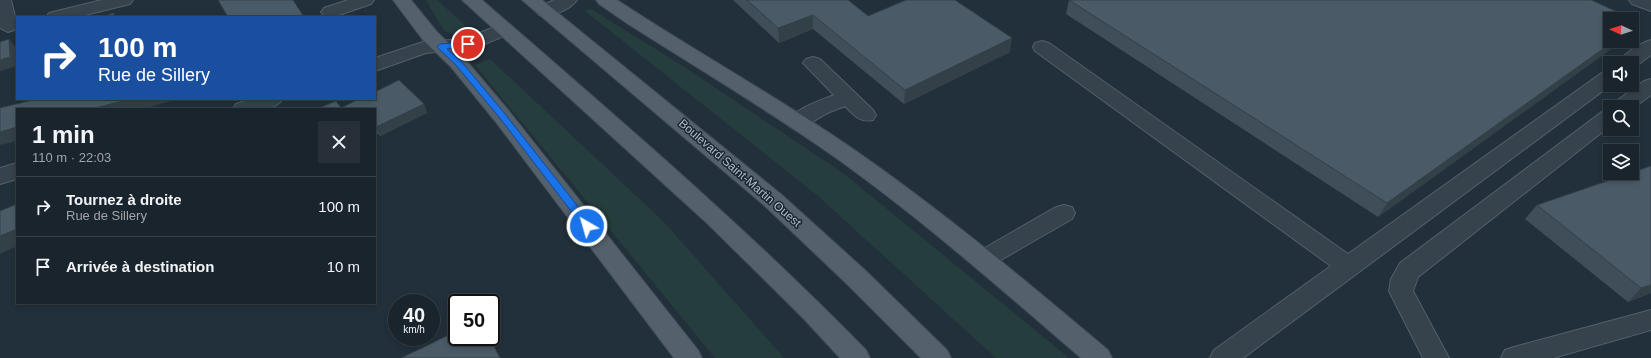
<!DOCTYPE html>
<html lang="fr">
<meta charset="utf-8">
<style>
body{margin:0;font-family:Helvetica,sans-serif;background:#273038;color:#f1f3f6;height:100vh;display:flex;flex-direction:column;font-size:15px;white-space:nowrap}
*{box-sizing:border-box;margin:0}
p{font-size:13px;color:#9fa4a9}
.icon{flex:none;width:22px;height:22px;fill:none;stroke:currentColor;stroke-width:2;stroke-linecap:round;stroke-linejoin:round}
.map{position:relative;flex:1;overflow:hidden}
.drawer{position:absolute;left:16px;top:108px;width:360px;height:196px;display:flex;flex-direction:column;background:#1a242c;border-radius:0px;box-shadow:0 2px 6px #0003,0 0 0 1px #384148}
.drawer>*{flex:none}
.banner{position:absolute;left:16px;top:16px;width:360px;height:84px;border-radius:0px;box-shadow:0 2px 6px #0003,0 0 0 1px #384148;background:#1a4fa0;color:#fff;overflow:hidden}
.needle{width:26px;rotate:273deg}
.fabs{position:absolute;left:1603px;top:12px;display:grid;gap:8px}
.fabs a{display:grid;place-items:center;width:36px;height:36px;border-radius:0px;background:#1a242c;box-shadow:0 2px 6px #0003,0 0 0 1px #384148;font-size:20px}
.speed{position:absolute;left:388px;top:294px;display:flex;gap:8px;font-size:20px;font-weight:700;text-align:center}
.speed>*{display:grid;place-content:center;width:52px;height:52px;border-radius:50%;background:#1a242c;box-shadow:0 2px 6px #0003,0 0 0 1px #384148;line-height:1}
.speed small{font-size:10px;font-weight:400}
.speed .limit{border:2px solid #111;border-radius:6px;background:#fff;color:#111}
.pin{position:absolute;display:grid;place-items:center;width:34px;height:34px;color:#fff;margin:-17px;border:2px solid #fff;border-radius:50%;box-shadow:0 1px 4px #0007}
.me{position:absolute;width:44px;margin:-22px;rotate:322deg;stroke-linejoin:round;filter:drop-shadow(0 0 3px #0008)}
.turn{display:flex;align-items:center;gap:14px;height:84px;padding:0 16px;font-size:18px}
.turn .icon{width:52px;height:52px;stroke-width:2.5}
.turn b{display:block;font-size:28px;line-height:34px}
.round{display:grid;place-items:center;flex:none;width:42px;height:42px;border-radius:0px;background:#273038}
.overview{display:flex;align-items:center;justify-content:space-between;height:68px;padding:0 16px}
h1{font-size:24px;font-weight:700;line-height:30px}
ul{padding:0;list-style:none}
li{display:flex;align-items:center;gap:12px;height:60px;padding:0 16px;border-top:1px solid #384148}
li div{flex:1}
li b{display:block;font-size:15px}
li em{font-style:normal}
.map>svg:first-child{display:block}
.green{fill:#253e3d}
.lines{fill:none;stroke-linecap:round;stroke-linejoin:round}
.minor-casing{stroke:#546069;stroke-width:2}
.major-casing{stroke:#3f4b54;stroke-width:2}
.minor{fill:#36424c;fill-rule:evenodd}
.major{fill:#54616c;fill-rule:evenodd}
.wall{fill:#404e59}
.shaded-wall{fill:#344048}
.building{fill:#4a5b67;stroke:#344048}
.route{fill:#1a73e8;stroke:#114b97}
.labels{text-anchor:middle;stroke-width:3;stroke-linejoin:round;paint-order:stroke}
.street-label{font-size:12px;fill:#b1bdc7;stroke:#1b2730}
</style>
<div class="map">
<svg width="1651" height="358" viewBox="0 0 1651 358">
<rect width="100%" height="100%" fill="#22303b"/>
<!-- green -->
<path class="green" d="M 426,0 L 437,0 L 465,25 L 464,30 L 454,34 L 444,31 Z
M 591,9 L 678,63 L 843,173 L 1069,358 L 996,358 L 818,196 L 585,11 Z
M 490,59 L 664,222 L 784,358 L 715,358 L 475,65 Z"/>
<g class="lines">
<defs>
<path id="minor" d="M 0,0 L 11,0 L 17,25 L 14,30 L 8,32 L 0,28 Z
M 102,0 L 133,0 L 130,4 L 77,17 L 46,17 L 49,13 Z
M 348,0 L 374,0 L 371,4 L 336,16 L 324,16 L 321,12 L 324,8 Z
M 554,0 L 577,0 C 570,10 550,18 539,15 L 536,11 L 539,7 Z
M 1629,0 L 1651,0 L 1651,11 L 1632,4 Z
M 504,23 L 511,25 L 513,29 L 511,33 L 475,48 L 426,53 L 375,71 L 375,58 L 423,42 L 465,39 Z
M 1651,40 L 1651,55 L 1635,67 L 1632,68 L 1632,63 L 1618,63 C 1625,53 1640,43 1651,40 Z
M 1042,41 L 1049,43 L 1348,254 L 1603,72 L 1610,70 L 1611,85 L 1243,358 L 1210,358 L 1214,350 L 1331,266 L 1035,51 L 1033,47 L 1035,43 Z
M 813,57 L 820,59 L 873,110 L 876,115 L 873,120 C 860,123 854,115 845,106 C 838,109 831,111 824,115 C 812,121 804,131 790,127 L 787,122 C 796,108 819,101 834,95 L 803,63 L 806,59 Z
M 1651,79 L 1651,95 L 1632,109 L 1632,107 L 1612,107 L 1615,102 L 1644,81 Z
M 252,99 L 283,99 C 274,113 248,109 233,109 L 236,104 Z
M 1610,109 L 1610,126 L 1418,277 L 1413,291 L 1449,358 L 1423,358 L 1389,291 L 1391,279 L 1400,263 L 1603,111 Z
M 17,163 L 17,179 L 0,184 L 0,168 Z
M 1064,205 L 1072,207 L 1075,213 L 1072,219 L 992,265 L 984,268 L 976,265 L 972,259 L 976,253 L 1056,207 Z
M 1651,310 L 1651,330 L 1553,358 L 1501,358 L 1505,350 L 1514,347 Z"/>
<path id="major" d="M 393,0 L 411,0 L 437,32 L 465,59 L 509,111 L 698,350 L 702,358 L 674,358 L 495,121 L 451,67 L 423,40 Z
M 462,0 L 482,0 C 613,114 745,226 866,350 L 870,358 L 840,358 L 803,318 L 709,225 Z
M 522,0 L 542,0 L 782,195 L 866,271 L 947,350 L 951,358 L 921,358 L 848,285 L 766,207 Z
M 596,0 L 617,0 C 696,52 778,97 856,151 C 944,212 1026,281 1108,350 L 1112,358 L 1081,358 C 1002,290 924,221 839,160 C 771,112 699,69 628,24 L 599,4 Z"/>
</defs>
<!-- minor casing -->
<use href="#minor" class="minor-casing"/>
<!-- major casing -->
<use href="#major" class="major-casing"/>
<!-- minor -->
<use href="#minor" class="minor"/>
<!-- major -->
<use href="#major" class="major"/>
</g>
<!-- wall -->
<path class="wall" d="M 733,0 L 848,0 L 868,16 L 1010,52 L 904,104 L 813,29 L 779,43 Z
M 1069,0 L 1591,0 L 1640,22 L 1632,33 L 1632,19 L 1610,19 L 1610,41 L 1622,41 L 1378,217 L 1066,14 Z
M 399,80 L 424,104 L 427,113 L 380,136 L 375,131 L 375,109 L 317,109 L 336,101 L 341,108 L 359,99 L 375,99 L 375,92 Z
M 1537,205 L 1651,293 L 1628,302 L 1525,219 Z"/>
<!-- shaded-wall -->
<path class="shaded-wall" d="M 813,15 L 813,29 L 779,43 L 778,28 Z
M 1640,22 L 1632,33 L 1632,28 Z
M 1012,38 L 1010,52 L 904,104 L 905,90 Z
M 9,39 L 16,48 L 17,66 L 0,71 L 0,60 Z
M 1614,41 L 1622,41 L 1378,217 L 1387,203 Z
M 131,99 L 179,99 L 142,109 L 91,109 Z
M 424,104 L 427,113 L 380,136 L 376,127 Z
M 17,127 L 17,141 L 0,145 L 0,132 Z
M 17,229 L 17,246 L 0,254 L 0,236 Z
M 1651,285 L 1651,293 L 1628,302 L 1641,288 Z"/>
<!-- building -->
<path class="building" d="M 218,0 L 293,0 L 304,17 L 228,17 Z
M 747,0 L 848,0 L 868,16 L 906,0 L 955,0 L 1012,38 L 905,90 L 813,15 L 778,28 Z
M 1069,0 L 1591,0 L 1640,22 L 1632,28 L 1632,19 L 1610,19 L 1610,41 L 1614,41 L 1387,203 Z
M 114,13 L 114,17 L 100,17 Z
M 9,39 L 10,57 L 0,60 L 0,42 Z
M 399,80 L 424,104 L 376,127 L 375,126 L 375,109 L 317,109 L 336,101 L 341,108 L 359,99 L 375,99 L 375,92 Z
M 37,99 L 131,99 L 91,109 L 17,109 L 17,127 L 0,132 L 0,108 Z
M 1651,166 L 1651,285 L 1641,288 L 1537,205 Z
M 17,204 L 17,229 L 0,236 L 0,211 Z
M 457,331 L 457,337 L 489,337 L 500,358 L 401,358 Z"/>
<!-- route -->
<path class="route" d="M 468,42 L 471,43 L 471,46 L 447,49 L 461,61 L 505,114 L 591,223 L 591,228 L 584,228 L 499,117 L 455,64 L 437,47 L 440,44 Z"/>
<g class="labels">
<!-- street labels -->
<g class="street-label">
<text transform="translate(740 173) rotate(41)" y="4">Boulevard Saint-Martin Ouest</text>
</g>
</g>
</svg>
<div class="fabs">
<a><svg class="needle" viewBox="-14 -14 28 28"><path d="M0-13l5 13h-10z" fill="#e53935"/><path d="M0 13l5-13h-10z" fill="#9fa4a9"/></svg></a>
<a><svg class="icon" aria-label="sound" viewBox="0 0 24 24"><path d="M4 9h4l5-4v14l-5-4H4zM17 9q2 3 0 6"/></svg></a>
<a><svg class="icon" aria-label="search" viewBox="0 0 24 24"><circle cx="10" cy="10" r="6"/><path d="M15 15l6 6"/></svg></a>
<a><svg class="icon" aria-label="layers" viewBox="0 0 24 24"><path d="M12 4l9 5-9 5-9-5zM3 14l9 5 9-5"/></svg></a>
</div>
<div class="speed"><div>40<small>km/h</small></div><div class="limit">50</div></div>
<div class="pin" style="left:468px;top:44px;background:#d93025"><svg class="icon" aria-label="arrive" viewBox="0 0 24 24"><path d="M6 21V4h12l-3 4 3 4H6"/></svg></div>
<svg class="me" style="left:587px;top:226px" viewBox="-20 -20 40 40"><circle r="17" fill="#1a73e8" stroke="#fff" stroke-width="3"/><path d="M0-11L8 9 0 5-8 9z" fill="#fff"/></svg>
<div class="banner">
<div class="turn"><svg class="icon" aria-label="right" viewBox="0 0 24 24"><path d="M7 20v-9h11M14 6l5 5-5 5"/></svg><div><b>100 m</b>Rue de Sillery</div></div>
</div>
<section class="drawer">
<div class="overview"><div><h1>1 min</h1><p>110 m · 22:03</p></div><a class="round"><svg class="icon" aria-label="close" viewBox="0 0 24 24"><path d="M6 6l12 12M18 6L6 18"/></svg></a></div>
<ul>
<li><svg class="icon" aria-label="right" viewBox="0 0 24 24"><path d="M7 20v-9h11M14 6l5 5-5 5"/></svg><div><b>Tournez à droite</b><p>Rue de Sillery</p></div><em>100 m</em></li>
<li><svg class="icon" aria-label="arrive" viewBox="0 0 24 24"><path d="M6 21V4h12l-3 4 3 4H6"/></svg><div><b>Arrivée à destination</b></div><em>10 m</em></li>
</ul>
</section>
</div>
